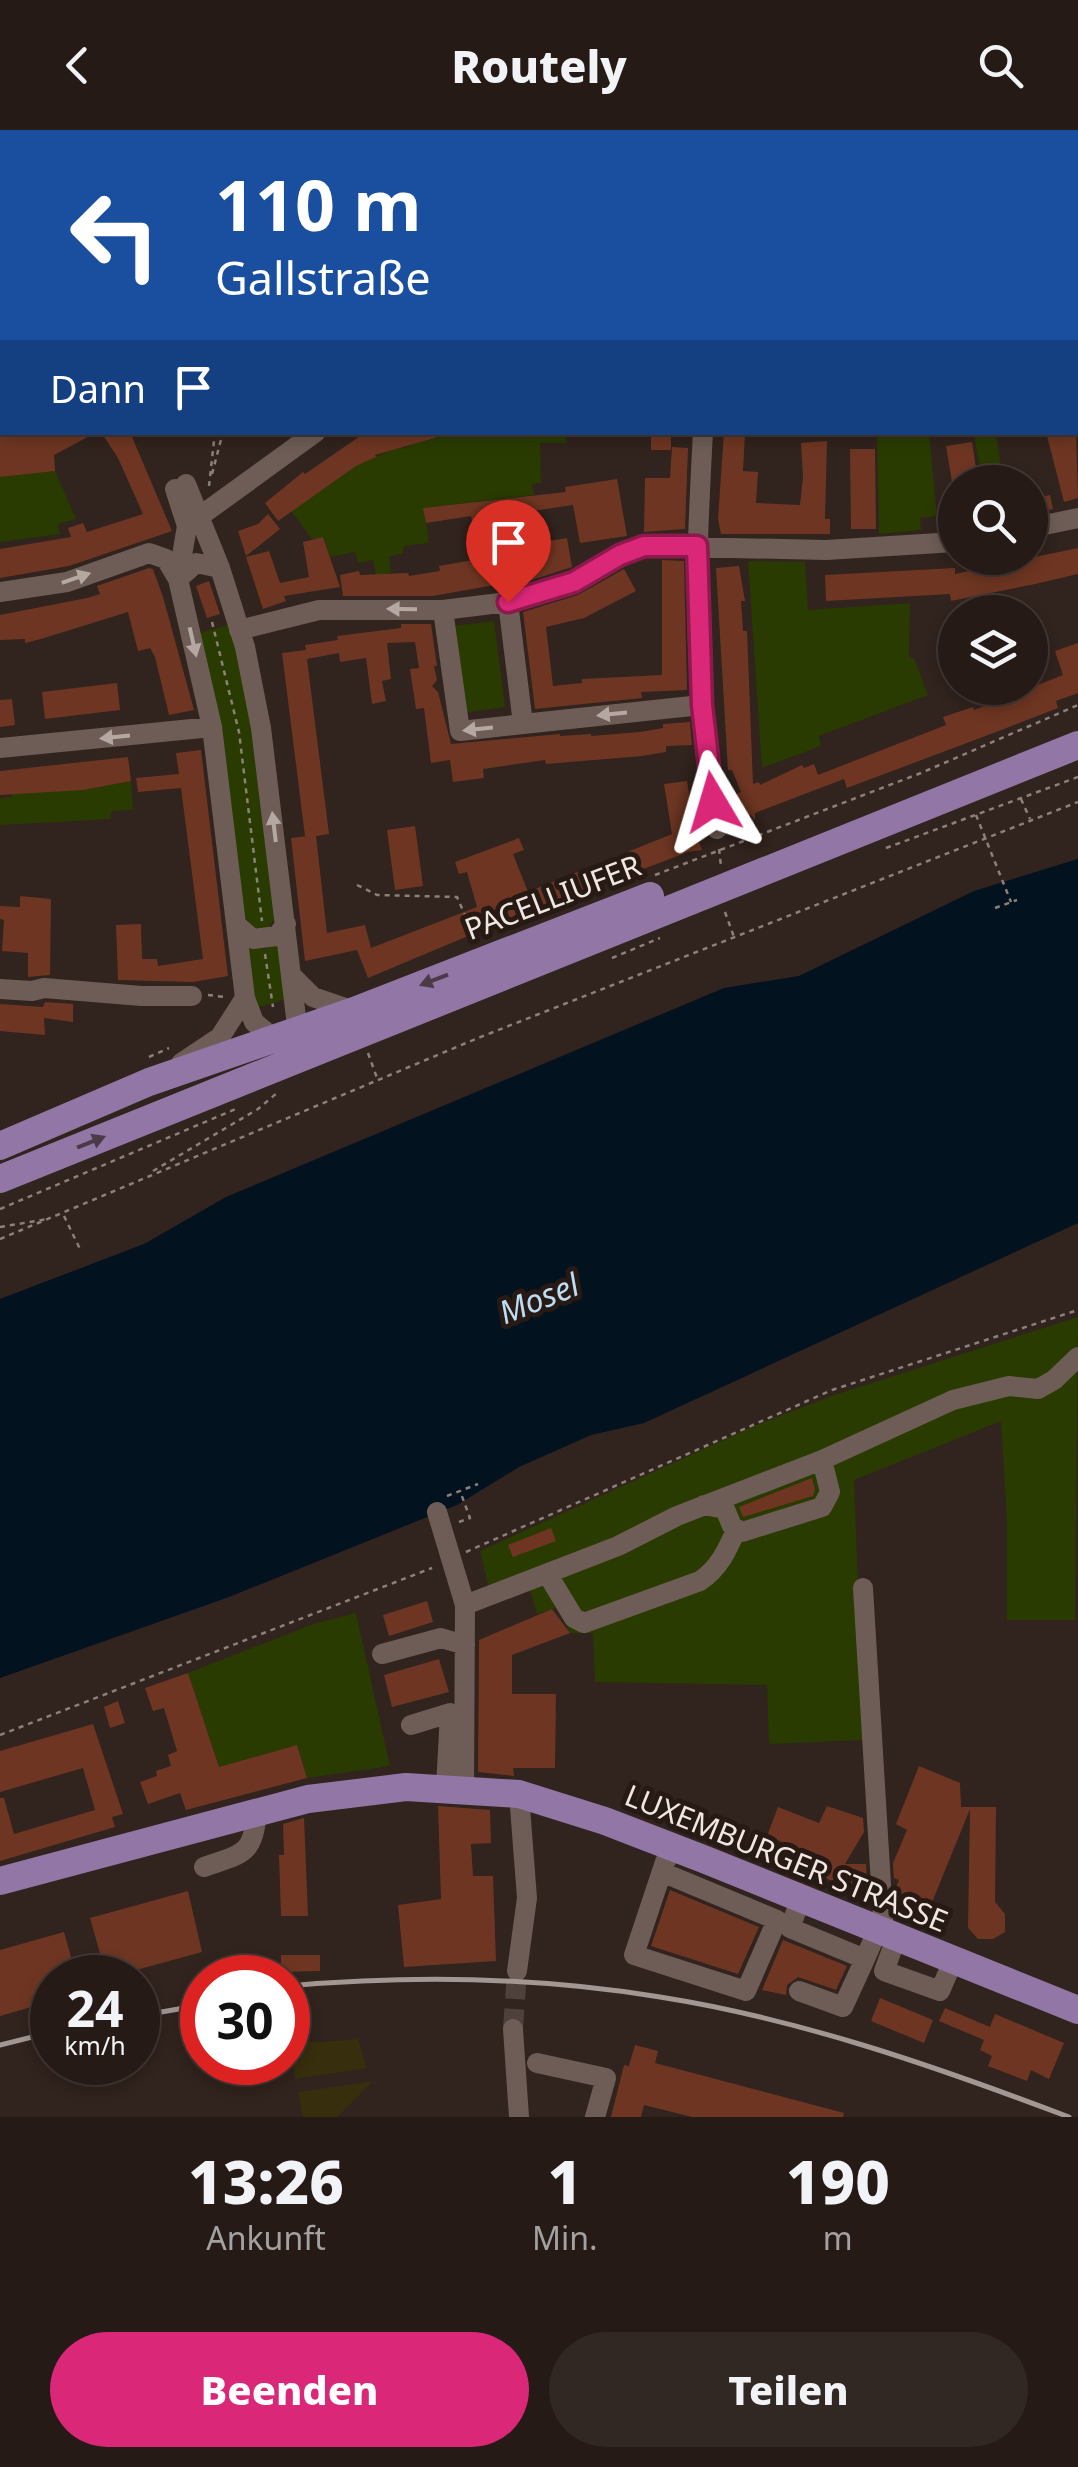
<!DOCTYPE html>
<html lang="de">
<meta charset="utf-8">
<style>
body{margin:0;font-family:"Noto Sans",sans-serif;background:#312723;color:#f1f3f6;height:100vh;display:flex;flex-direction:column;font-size:38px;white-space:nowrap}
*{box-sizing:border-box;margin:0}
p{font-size:32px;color:#a3a1a1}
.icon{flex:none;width:55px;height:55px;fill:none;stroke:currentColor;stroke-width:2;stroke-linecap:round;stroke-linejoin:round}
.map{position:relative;height:1987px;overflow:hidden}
.panel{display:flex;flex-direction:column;background:#251a16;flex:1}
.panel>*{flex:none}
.banner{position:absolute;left:0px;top:0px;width:1080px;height:305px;box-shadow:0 5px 15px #0003,0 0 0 2px #423835;background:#1a4fa0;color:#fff;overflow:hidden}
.controls{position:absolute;left:938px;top:335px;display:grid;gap:20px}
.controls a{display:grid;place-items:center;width:110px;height:110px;border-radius:50%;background:#251a16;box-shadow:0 5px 15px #0003,0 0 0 2px #423835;font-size:50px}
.speed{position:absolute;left:30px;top:1825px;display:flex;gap:20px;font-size:50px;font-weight:700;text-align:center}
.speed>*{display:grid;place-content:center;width:130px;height:130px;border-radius:50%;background:#251a16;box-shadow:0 5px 15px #0003,0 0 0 2px #423835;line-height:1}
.speed small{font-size:25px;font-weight:400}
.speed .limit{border:15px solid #d22;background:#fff;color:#111}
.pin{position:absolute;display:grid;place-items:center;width:85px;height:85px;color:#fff;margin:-102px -42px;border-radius:50% 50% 50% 0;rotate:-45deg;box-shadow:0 0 10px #0007}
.pin .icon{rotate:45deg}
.me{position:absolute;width:110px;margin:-55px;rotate:353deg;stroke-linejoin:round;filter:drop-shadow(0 0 8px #0008)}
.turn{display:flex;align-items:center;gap:35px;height:210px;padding:0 50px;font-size:45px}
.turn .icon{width:130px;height:130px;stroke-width:2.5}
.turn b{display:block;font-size:70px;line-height:85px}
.then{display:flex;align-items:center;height:95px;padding:0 50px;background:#0003;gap:20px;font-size:38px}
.eta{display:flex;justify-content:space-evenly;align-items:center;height:170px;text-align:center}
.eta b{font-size:60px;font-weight:800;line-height:70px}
.button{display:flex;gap:20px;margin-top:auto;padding:20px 50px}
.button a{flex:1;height:115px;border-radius:60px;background:#db2777;color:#fff;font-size:40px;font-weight:800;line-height:115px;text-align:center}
.button a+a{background:#312723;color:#f1f3f6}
header{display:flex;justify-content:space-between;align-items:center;height:130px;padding:0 50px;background:#251a16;font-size:45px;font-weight:800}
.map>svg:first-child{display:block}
.green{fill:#293b00}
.sand{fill:#362e0d}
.water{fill:#02121e}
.building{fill:#6e3622}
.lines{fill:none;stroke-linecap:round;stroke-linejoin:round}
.minor-tunnel{stroke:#4e403b;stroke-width:20;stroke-dasharray:20 10;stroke-linecap:butt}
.path{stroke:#8c807b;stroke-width:2.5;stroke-dasharray:5 5;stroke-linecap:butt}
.minor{stroke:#6d5d56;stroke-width:20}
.major{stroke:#9277a6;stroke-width:28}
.rail{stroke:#a29792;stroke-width:5}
.oneway{fill:#b5a8a3}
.oneway2{fill:#4c3b47}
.route-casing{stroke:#8e194d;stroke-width:25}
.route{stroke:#db2777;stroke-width:18}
.labels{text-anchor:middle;stroke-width:10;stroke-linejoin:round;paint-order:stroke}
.street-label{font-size:30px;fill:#f0e6e2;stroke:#271a14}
.water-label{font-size:32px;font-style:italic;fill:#bdddf4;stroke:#271a14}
</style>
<header><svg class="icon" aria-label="back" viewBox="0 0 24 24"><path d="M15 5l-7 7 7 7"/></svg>Routely<svg class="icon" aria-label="search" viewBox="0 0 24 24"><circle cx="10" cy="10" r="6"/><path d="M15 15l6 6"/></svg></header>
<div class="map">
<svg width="1078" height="1987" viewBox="0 0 1078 1987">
<rect width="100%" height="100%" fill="#31231d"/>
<!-- green -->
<path class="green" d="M 446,302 L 565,303 L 567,313 L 540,313 L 541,353 L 532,354 L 534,365 L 424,378 L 429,413 L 404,416 L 403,423 L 389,427 L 391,443 L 376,446 L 373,430 L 358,433 L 355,422 L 330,427 L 324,407 L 313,410 L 291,381 L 356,336 L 400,316 L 402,319 L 434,305 L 436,309 Z
M 877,303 L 929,303 L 937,386 L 920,388 L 921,400 L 879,404 Z
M 974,303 L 996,303 L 1003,352 L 982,352 Z
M 55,341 L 76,389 L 58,394 L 60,404 L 0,412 L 0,347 Z
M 748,431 L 805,432 L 808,480 L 910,473 L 909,528 L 914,528 L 928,565 L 819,606 L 821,616 L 762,638 Z
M 494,491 L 505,577 L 463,583 L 453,496 Z
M 231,494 L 253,591 L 278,785 L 267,799 L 255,800 L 245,787 L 199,503 Z
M 131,651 L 133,680 L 111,681 L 111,689 L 0,695 L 0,668 L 12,667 L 12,664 L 84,659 Z
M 246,812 L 264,819 L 281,814 L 286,869 L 257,878 Z
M 1078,1187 L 1075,1490 L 1007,1490 L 1007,1392 L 1001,1291 L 854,1350 L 864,1610 L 769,1614 L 767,1555 L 595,1552 L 593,1503 L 570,1503 L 558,1477 L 537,1484 L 530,1460 L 493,1475 L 480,1421 L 754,1296 L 834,1265 Z
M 356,1483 L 390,1636 L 307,1648 L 297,1615 L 219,1637 L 188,1543 L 313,1494 Z"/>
<!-- sand -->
<path class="sand" d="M 358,1909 L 367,1938 L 295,1949 L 291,1920 L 299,1911 L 321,1912 Z
M 373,1951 L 337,1987 L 303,1987 L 298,1962 Z"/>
<!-- water -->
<path class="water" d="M 1078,729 L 1078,1093 L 644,1293 L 591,1305 L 519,1337 L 457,1375 L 229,1467 L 0,1548 L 0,1169 L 144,1114 L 226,1067 L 724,858 L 799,846 L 974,761 Z"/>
<!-- building -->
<path class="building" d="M 0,302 L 97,302 L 54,325 L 55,341 L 0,347 Z
M 101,302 L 142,302 L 132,307 L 172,401 L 69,436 L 0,448 L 0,419 L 71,407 L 68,398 L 83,393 L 87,402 L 143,384 L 118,328 Z
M 366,302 L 445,305 L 375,325 L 376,327 L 356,336 L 278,391 L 265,373 L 303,342 L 305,344 Z
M 651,302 L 671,302 L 671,320 L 651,320 Z
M 724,302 L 745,302 L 743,341 L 758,342 L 756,373 L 800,375 L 803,347 L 801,313 L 827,311 L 825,389 L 830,389 L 830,404 L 721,404 L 718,389 Z
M 1046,302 L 1076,302 L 1078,368 L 1064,372 Z
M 972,312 L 978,352 L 952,352 L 946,316 Z
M 672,317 L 688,318 L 685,399 L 644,402 L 645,348 L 670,348 Z
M 850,319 L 875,319 L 876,399 L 851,399 Z
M 617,349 L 627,406 L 580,413 L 573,375 L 472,390 L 471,386 L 426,393 L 423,378 L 566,362 L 565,357 Z
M 1050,365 L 1053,379 L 1030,384 L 1030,369 Z
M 268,384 L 280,399 L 246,426 L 238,401 L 258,394 Z
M 323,407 L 340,457 L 284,466 L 286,471 L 263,479 L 246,427 L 269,421 L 280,453 L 309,447 L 303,412 Z
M 567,408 L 572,437 L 513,456 L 512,452 L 433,466 L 343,466 L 340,445 L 359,441 L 360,445 L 408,443 L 409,446 L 440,441 L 439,436 L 518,422 L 519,425 L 549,420 L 548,411 Z
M 1078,418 L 1078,444 L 1035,454 L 951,471 L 950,464 L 826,471 L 825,445 L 955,438 L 955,444 Z
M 662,430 L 684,431 L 687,560 L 641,562 L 642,568 L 535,579 L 523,482 L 578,465 L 624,439 L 636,461 L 584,488 L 546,497 L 553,556 L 582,553 L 582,549 L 662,545 Z
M 739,436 L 745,471 L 741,471 L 743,501 L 747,501 L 753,654 L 759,652 L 760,655 L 802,635 L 804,638 L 814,634 L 818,645 L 946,595 L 943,587 L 973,577 L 974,580 L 1063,545 L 1055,521 L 1078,513 L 1078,563 L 1056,571 L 1058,578 L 1004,599 L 847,658 L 844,649 L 755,683 L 755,690 L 751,685 L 740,689 L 731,666 L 741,662 L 732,640 L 728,640 L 716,438 Z
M 149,438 L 153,439 L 163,467 L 194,580 L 169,585 L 155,527 L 150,518 L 138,521 L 128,482 L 41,509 L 25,513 L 25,509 L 0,510 L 0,485 L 87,468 L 100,464 L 97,456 Z
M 209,451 L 220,484 L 207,488 L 196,456 Z
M 401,494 L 431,494 L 437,536 L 434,536 L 437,550 L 432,556 L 438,562 L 451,614 L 560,604 L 560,606 L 591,604 L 591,606 L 640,602 L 663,598 L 663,594 L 690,592 L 692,615 L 666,616 L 666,622 L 642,626 L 546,634 L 545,630 L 483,639 L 484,648 L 453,652 L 450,630 L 431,633 L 424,578 L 416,579 L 410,539 L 419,538 L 415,512 L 387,513 L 391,549 L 382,551 L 386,571 L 372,574 L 366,528 L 340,532 L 339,523 L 307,529 L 329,704 L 316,706 L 327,803 L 365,795 L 371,818 L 477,777 L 467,742 L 459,744 L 455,732 L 519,708 L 524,720 L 513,724 L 528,762 L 672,704 L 664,654 L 687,651 L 694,696 L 702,720 L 688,722 L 468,806 L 368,848 L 357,820 L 305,831 L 291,708 L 308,706 L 305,706 L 282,523 L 306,520 L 305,515 L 338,510 L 337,506 L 401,498 Z
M 117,553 L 120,580 L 45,589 L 42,562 Z
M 12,569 L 15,595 L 0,597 L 0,570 Z
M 201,620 L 228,846 L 193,852 L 118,850 L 116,795 L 141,794 L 142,829 L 157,829 L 158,836 L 203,829 L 181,658 L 138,662 L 136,648 L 179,644 L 176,623 Z
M 128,627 L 131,651 L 83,660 L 0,665 L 0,641 Z
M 415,696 L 423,756 L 395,760 L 387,700 Z
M 20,766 L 51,769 L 50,845 L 28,847 L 28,823 L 2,821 L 4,790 L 0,789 L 0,776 L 20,777 Z
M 45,872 L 73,874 L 73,892 L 44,888 L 45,905 L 0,901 L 0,874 L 43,877 Z
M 812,1348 L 815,1360 L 813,1366 L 743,1387 L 739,1377 Z
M 551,1398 L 556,1411 L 513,1427 L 508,1415 Z
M 427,1471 L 433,1492 L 389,1506 L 383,1485 Z
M 552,1479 L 570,1503 L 512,1525 L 512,1564 L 556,1564 L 555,1638 L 513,1638 L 514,1646 L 478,1642 L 479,1510 Z
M 439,1529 L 449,1562 L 392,1577 L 384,1545 Z
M 188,1543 L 219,1637 L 297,1615 L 307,1648 L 186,1680 L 180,1663 L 148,1674 L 140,1652 L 157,1646 L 156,1641 L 171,1636 L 168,1625 L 177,1621 L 164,1578 L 153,1581 L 145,1558 Z
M 118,1571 L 125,1593 L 110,1598 L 104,1577 Z
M 93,1594 L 123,1684 L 112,1687 L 115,1697 L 0,1731 L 0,1668 L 4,1668 L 14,1704 L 95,1680 L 83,1638 L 0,1662 L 0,1621 Z
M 919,1636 L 960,1653 L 961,1677 L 996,1677 L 995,1772 L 1005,1784 L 1005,1802 L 993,1809 L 978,1809 L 968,1798 L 970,1679 L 926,1787 L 896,1775 L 895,1760 L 899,1750 L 894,1748 L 893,1733 L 907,1700 L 896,1694 Z
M 438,1676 L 490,1680 L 491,1713 L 471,1714 L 473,1746 L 493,1746 L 496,1831 L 404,1837 L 398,1775 L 441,1769 Z
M 827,1676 L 863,1688 L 864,1702 L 845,1734 L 866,1734 L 867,1752 L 862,1752 L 857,1763 L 786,1729 L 792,1716 L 767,1706 L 778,1677 L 819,1693 Z
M 304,1688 L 308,1786 L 281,1786 L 279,1725 L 284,1725 L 283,1694 Z
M 670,1760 L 759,1797 L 738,1844 L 651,1816 Z
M 188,1761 L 202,1822 L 107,1848 L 90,1788 Z
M 64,1802 L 77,1848 L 52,1848 L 52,1871 L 0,1886 L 0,1820 Z
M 783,1810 L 847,1836 L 836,1860 L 798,1847 L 787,1855 L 786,1865 L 762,1860 Z
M 281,1825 L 320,1825 L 320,1841 L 281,1842 Z
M 880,1868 L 933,1890 L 924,1913 L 871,1891 Z
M 945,1878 L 990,1897 L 995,1884 L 1064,1913 L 1049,1949 L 1031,1940 L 1027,1951 L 988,1936 L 992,1926 L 980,1920 L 984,1910 L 939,1891 Z
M 635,1915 L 658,1921 L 655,1933 L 844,1983 L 843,1987 L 692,1987 L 644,1975 L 641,1987 L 611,1987 L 624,1935 L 629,1936 Z"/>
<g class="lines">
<!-- minor-tunnel -->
<path class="minor-tunnel" d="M 513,1899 L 517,1841"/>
<!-- path -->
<path class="path" d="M 391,0 L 394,2
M 470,0 L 470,2
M 591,2 L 592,0
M 212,344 L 223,302
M 209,356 L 215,302
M 212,492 L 239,602 L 262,791
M 1021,669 L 1030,689
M 976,685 L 1011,772
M 886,718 L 1078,647
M 719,719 L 721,736
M 655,745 L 921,643 L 1078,575
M 357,755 L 377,765 L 457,767 L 475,808
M 995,778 L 1017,770
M 725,782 L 734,807
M 265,824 L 273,877
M 612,828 L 660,808
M 208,865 L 225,867
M 368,923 L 377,948
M 149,927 L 169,918
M 153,1041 L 258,979 L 277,963
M 0,1079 L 238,978
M 64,1086 L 80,1119
M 0,1097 L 48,1089
M 0,1109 L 478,908 L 1078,672
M 447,1366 L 478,1354
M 459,1392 L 470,1388 L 460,1361
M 466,1422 L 832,1260 L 1078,1180
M 0,1605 L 432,1438"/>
<!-- minor -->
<path class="minor" d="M 978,0 L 978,2
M 710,2 L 710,0
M 0,79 L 2,82
M 703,302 C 698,394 693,486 702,578 C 706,618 712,659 717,699
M 186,354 L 220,438 L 245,517 L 261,598 L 299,912
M 175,359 L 187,396 L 178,449 L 212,597 L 245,868 L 254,892 L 283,916
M 192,392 L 316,302
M 1030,398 L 1078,388
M 0,462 L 67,452 L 149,423 L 166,429 L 178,449 L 196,433 L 220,438
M 443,480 L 460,601 L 523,594 L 508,472
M 239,500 L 319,480 L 443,480 L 508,472 L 574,452 L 620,425 L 645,416 L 826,420 L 955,412
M 523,594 L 701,575
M 0,618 L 212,597
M 239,797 L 253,809 L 277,806 L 286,794
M 292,846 L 313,867 L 354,881
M 0,859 L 32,861 L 44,858 L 141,866 L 192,866
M 181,933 L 220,907 L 245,868
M 704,1375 L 725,1379 L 732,1396 L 742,1402 L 822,1377 L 830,1362 L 822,1330
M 437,1382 L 465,1475 L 464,1658
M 548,1445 L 574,1488 L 584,1493 L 700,1451 C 719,1438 727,1421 736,1400
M 863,1458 L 884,1804
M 465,1475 L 618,1416 L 677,1386 L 822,1330 L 953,1270 L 1009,1256 L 1038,1259 L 1054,1250 L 1078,1227
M 382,1524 L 441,1508 L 465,1515
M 411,1595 L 450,1583 L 446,1657
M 204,1737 C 244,1723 253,1725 257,1681
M 664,1743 L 777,1790 L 746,1861 L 634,1825 L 665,1732 L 674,1717
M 801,1768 L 790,1798 L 865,1829 L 877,1801
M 896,1809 L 884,1841 L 940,1861 L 953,1831
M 517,1841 L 527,1768 L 519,1664
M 799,1861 L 843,1877 L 865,1829
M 513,1899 L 519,1987
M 537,1933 L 606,1948 L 595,1987"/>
<!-- major -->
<path class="major" d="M 0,1016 L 149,952 L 354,881 L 650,766
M 0,1049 L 1078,615
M 0,1751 L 308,1669 L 406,1657 L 519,1664 L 605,1691 L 706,1730 L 1078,1880"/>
<!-- rail -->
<path class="rail" d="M 288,1856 C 411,1845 538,1847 660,1867 C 800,1889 937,1937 1069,1987
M 138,1886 L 202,1875
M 0,1915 L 52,1902"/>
</g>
<!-- one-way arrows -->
<defs><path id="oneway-solid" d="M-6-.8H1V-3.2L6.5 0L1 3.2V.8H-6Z" transform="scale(2.5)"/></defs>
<g class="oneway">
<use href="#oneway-solid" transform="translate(76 448) rotate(-19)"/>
<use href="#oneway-solid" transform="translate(402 479) rotate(-179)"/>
<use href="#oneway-solid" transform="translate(193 512) rotate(77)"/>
<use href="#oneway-solid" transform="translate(612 584) rotate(174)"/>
<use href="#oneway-solid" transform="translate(478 599) rotate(174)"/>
<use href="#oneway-solid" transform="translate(115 607) rotate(174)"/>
<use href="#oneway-solid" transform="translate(274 697) rotate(-97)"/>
</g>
<g class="oneway2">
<use href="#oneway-solid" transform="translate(434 850) rotate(159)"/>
<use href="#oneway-solid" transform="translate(91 1012) rotate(-22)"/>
</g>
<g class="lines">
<defs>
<path id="route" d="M 508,472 L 574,452 L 620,425 L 644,416 L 697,416 L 702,575 L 713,672"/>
</defs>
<!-- route casing -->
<use href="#route" class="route-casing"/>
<!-- route -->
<use href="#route" class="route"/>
</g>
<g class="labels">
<!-- street labels -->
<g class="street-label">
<text transform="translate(553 768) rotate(-21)" y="10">PACELLIUFER</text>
<text transform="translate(786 1729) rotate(22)" y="10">LUXEMBURGER STRASSE</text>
</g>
<!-- water labels -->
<g class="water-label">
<text transform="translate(539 1169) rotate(-22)" y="11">Mosel</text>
</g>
</g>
</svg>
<div class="controls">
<a><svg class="icon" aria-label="search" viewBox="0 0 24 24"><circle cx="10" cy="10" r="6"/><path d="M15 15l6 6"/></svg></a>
<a><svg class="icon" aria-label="layers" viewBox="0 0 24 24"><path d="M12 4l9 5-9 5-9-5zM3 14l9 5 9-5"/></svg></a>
</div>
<div class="speed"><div>24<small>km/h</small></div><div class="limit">30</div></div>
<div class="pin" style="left:508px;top:472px;background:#d93025"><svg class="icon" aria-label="arrive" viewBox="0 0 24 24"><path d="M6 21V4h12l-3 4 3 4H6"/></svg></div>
<svg class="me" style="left:713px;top:672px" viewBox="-20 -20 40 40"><path d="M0-17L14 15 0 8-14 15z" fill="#db2777" stroke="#fff" stroke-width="4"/></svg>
<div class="banner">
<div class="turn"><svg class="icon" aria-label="left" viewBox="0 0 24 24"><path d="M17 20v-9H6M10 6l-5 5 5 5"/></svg><div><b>110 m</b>Gallstraße</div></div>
<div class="then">Dann<svg class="icon" aria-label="arrive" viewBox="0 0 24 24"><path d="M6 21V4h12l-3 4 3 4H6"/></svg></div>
</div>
</div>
<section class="panel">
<div class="eta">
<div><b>13:26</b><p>Ankunft</p></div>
<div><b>1</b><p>Min.</p></div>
<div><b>190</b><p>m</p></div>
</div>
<div class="button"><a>Beenden</a><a>Teilen</a></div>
</section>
